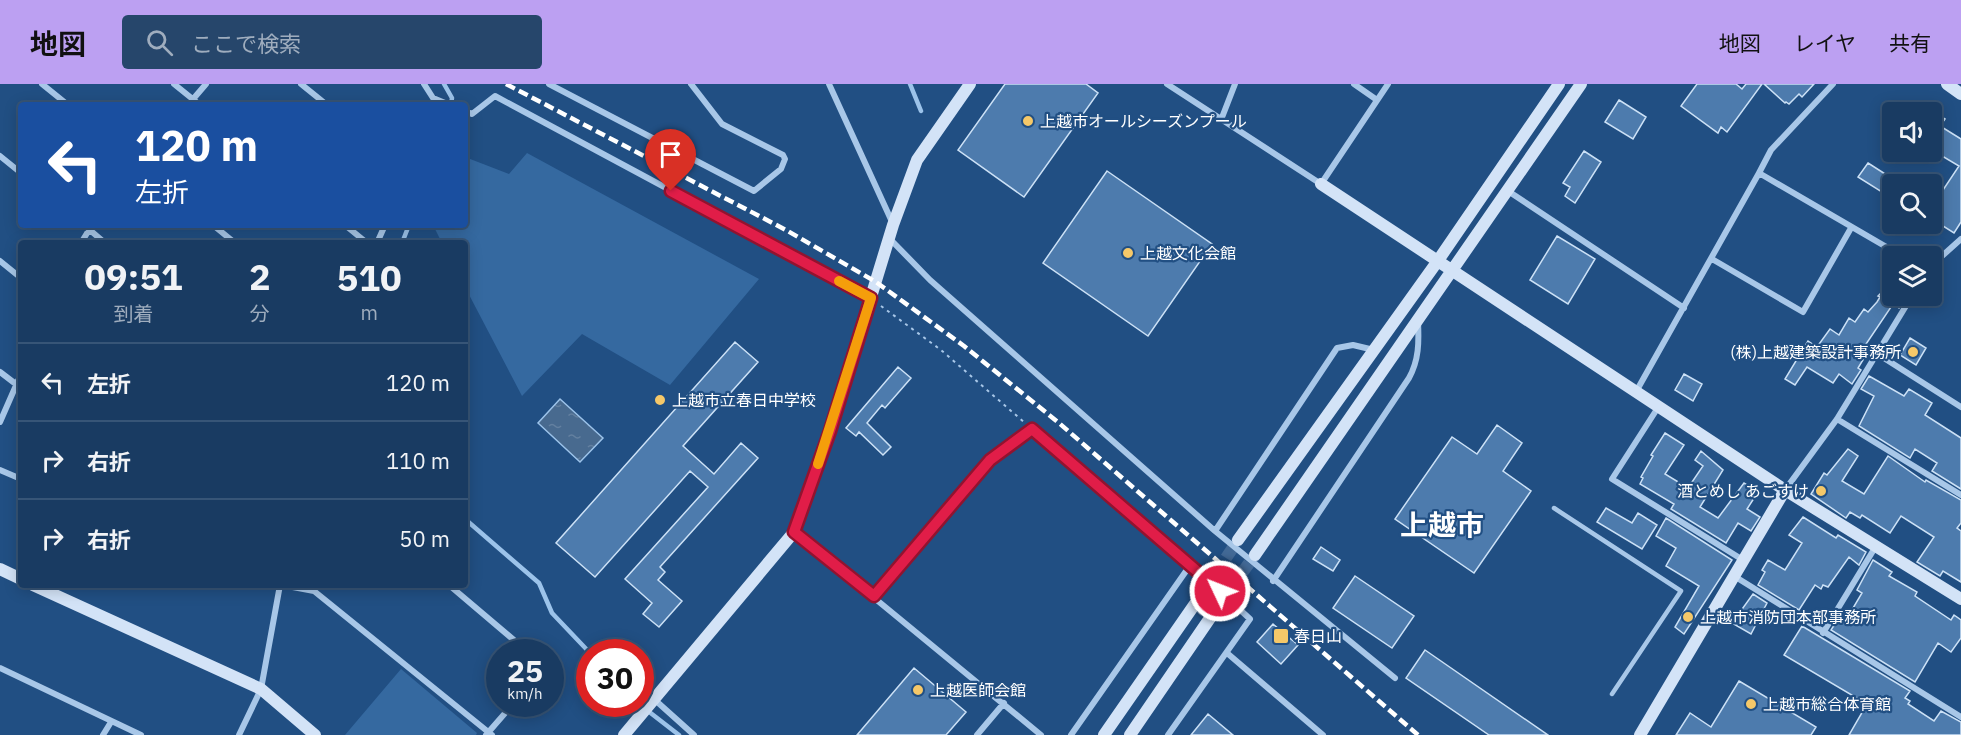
<!DOCTYPE html>
<html lang="ja">
<meta charset="utf-8">
<style>
body{margin:0;font-family:"IBM Plex Sans","Noto Sans JP",sans-serif;background:#26466b;color:#f1f3f6;height:100vh;display:flex;flex-direction:column;font-size:22px;white-space:nowrap}
*{box-sizing:border-box;margin:0}
p{font-size:20px;color:#9fadbe}
.icon{flex:none;width:33px;height:33px;fill:none;stroke:currentColor;stroke-width:2;stroke-linecap:round;stroke-linejoin:round}
.map{position:relative;flex:1;overflow:hidden}
.drawer{position:absolute;left:18px;top:156px;width:450px;height:348px;display:flex;flex-direction:column;background:#193b62;border-radius:6px;box-shadow:0 3px 15px #0003,0 0 0 2px #375577}
.drawer>*{flex:none}
.guide{position:absolute;left:18px;top:18px;width:450px;height:126px;border-radius:6px;box-shadow:0 3px 15px #0003,0 0 0 2px #375577;background:#1a4fa0;color:#fff;overflow:hidden}
.tools{position:absolute;left:1882px;top:18px;display:grid;gap:12px}
.tools a{display:grid;place-items:center;width:60px;height:60px;border-radius:6px;background:#193b62;box-shadow:0 3px 15px #0003,0 0 0 2px #375577;font-size:30px}
.speed{position:absolute;left:486px;top:555px;display:flex;gap:12px;font-size:30px;font-weight:700;text-align:center}
.speed>*{display:grid;place-content:center;width:78px;height:78px;border-radius:50%;background:#193b62;box-shadow:0 3px 15px #0003,0 0 0 2px #375577;line-height:1}
.speed small{font-size:15px;font-weight:400}
.speed .limit{border:9px solid #d22;background:#fff;color:#111}
.pin{position:absolute;display:grid;place-items:center;width:51px;height:51px;color:#fff;margin:-62px -26px;border-radius:50% 50% 50% 0;rotate:-45deg;box-shadow:0 0 6px #0007}
.pin .icon{rotate:45deg}
.me{position:absolute;width:66px;margin:-33px;rotate:313deg;stroke-linejoin:round;filter:drop-shadow(0 0 4px #0008)}
.turn{display:flex;align-items:center;gap:21px;height:126px;padding:0 18px;font-size:27px}
.turn .icon{width:78px;height:78px;stroke-width:2.5}
.turn b{display:block;font-size:42px;line-height:51px}
.eta{display:flex;justify-content:space-evenly;align-items:center;height:102px;text-align:center}
.eta b{font-size:36px;font-weight:700;line-height:42px}
ul{padding:0;list-style:none}
li{display:flex;align-items:center;gap:18px;height:78px;padding:0 18px;border-top:2px solid #375577}
li div{flex:1}
li b{display:block;font-size:22px}
li em{font-style:normal}
header{display:flex;align-items:center;gap:36px;box-sizing:border-box;height:84px;padding:0 30px;background:#bca0f2;color:#111}
header strong{font-size:28px}
nav{display:flex;gap:33px;margin-inline-start:auto;font-size:21px}
.search{width:420px;height:54px;background:#26466b;display:flex;align-items:center;gap:15px;box-sizing:border-box;padding:0 21px;border-radius:6px;color:#9fadbe;font-size:22px}
.map>svg:first-child{display:block}
.park{fill:#3569a0}
.water{fill:url(#water-ripples);stroke:#9cc3ea;stroke-width:1.5}
.lines{fill:none;stroke-linecap:round;stroke-linejoin:round}
.stream{stroke:#9cc3ea;stroke-width:4.5}
.building{fill:#4d7bad;stroke:#cce1f6;stroke-width:1.5}
.secondary-tunnel{stroke:#426996;stroke-width:12;stroke-dasharray:12 6;stroke-linecap:butt}
.path{stroke:#a8c7e8;stroke-width:2;stroke-dasharray:3 4.5;stroke-linecap:butt}
.lane{stroke:#a8c7e8;stroke-width:4.5}
.street{stroke:#a8c7e8;stroke-width:6}
.secondary{stroke:#d3e3f7;stroke-width:12}
.rail{stroke:#fff;stroke-width:4.5;stroke-dasharray:10 4.5;stroke-linecap:butt}
.route-casing{stroke:#92132f;stroke-width:15}
.route{stroke:#e11d48;stroke-width:10}
.slow{stroke:#f59e0b;stroke-width:10}
.poi-dot{fill:#f5c869;stroke:#214f83;stroke-width:2}
.labels{text-anchor:middle;stroke-width:4.5;stroke-linejoin:round;paint-order:stroke}
.poi-label{font-size:16px;fill:#fff;stroke:#214f83;text-anchor:start}
.town-label{font-size:28px;font-weight:bold;fill:#fff;stroke:#214f83}
</style>
<header>
<strong>地図</strong>
<div class="search"><svg class="icon" aria-label="search" viewBox="0 0 24 24"><circle cx="10" cy="10" r="6"/><path d="M15 15l6 6"/></svg>ここで検索</div>
<nav><a>地図</a><a>レイヤ</a><a>共有</a></nav>
</header>
<div class="map">
<svg width="1961" height="651" viewBox="0 0 1961 651">
<defs>
<pattern id="water-ripples" width="26" height="14" patternUnits="userSpaceOnUse" patternTransform="scale(1.5)"><rect width="26" height="14" fill="#486a8f"/><path d="M2 4q2-2 4 0t4 0M15 11q2-2 4 0t4 0" fill="none" stroke="#6380a0"/></pattern>
</defs>
<rect width="100%" height="100%" fill="#214f83"/>
<!-- park -->
<path class="park" d="M 527,69 L 759,195 L 670,301 L 582,250 L 522,312 L 465,203 L 465,159 L 442,159 L 433,141 L 465,141 L 465,73 L 509,90 Z
M 401,585 L 477,649 L 476,651 L 345,651 Z"/>
<!-- water -->
<path class="water" d="M 560,315 L 603,354 L 580,378 L 538,339 Z"/>
<g class="lines">
<!-- stream -->
<path class="stream" d="M 444,0 L 452,14 L 451,21
M 910,0 L 921,27
M 402,159 L 409,141
M 465,435 L 539,499 L 552,529 L 590,569
M 639,620 L 679,651"/>
</g>
<!-- building -->
<path class="building" d="M 1005,0 L 1086,0 L 1098,9 L 1024,113 L 958,66 Z
M 1697,0 L 1736,0 L 1742,5 L 1746,0 L 1762,0 L 1727,48 L 1721,43 L 1718,49 L 1681,22 Z
M 1764,0 L 1814,0 L 1802,13 L 1799,10 L 1789,20 L 1786,18 L 1785,19 Z
M 1619,16 L 1646,33 L 1633,55 L 1605,38 Z
M 1932,27 L 1945,35 L 1940,42 L 1961,55 L 1961,138 L 1954,149 L 1932,135 L 1932,109 L 1936,111 L 1941,104 L 1943,106 L 1959,82 L 1932,66 Z
M 1584,67 L 1601,78 L 1575,119 L 1565,112 L 1570,103 L 1563,99 Z
M 1868,79 L 1893,95 L 1893,115 L 1858,93 Z
M 1107,87 L 1212,160 L 1148,252 L 1043,179 Z
M 1557,152 L 1595,175 L 1568,220 L 1530,196 Z
M 1885,205 L 1893,212 L 1906,212 L 1899,224 L 1893,220 L 1864,263 L 1869,266 L 1858,284 L 1861,286 L 1852,300 L 1839,290 L 1833,299 L 1807,283 L 1795,301 L 1785,295 L 1808,257 L 1817,263 L 1830,245 L 1839,251 L 1849,234 L 1855,238 L 1864,225 L 1868,228 L 1877,218 L 1880,213 L 1878,212 Z
M 1910,254 L 1926,264 L 1916,281 L 1900,271 Z
M 735,258 L 758,278 L 683,362 L 714,390 L 741,359 L 758,374 L 660,483 L 665,488 L 658,496 L 682,517 L 659,543 L 643,530 L 652,519 L 625,495 L 708,403 L 690,387 L 595,493 L 556,459 Z
M 898,283 L 911,294 L 885,324 L 882,321 L 867,339 L 891,363 L 883,371 L 859,348 L 856,352 L 846,344 Z
M 1684,290 L 1702,300 L 1693,317 L 1675,306 Z
M 1869,292 L 1904,312 L 1909,305 L 1932,319 L 1925,331 L 1961,354 L 1961,405 L 1932,387 L 1937,379 L 1915,365 L 1910,374 L 1859,342 L 1874,312 L 1861,305 Z
M 1497,341 L 1522,359 L 1503,387 L 1531,407 L 1474,489 L 1395,435 L 1452,353 L 1477,370 Z
M 1665,349 L 1684,361 L 1665,390 L 1688,404 L 1703,382 L 1695,376 L 1701,367 L 1723,386 L 1700,423 L 1718,434 L 1744,399 L 1758,408 L 1747,425 L 1760,433 L 1751,447 L 1738,439 L 1726,459 L 1671,425 L 1674,420 L 1640,400 L 1643,394 L 1641,393 L 1653,372 L 1651,371 Z
M 1848,365 L 1858,372 L 1842,397 L 1864,410 L 1888,372 L 1925,398 L 1926,396 L 1961,416 L 1961,439 L 1957,444 L 1961,447 L 1961,498 L 1943,487 L 1940,492 L 1917,478 L 1934,453 L 1901,432 L 1890,449 L 1862,431 L 1860,434 L 1850,428 L 1846,434 L 1811,410 L 1824,389 L 1827,391 Z
M 1606,424 L 1632,439 L 1638,429 L 1657,441 L 1642,465 L 1597,438 Z
M 1803,433 L 1836,454 L 1838,451 L 1866,468 L 1859,481 L 1849,473 L 1828,503 L 1823,501 L 1821,505 L 1815,501 L 1799,526 L 1758,501 L 1765,488 L 1762,486 L 1768,476 L 1785,486 L 1802,459 L 1789,451 Z
M 1666,434 L 1732,476 L 1684,550 L 1675,543 L 1699,502 L 1666,482 L 1676,464 L 1656,452 Z
M 1321,463 L 1340,476 L 1333,487 L 1313,475 Z
M 1873,476 L 1892,488 L 1889,492 L 1917,508 L 1915,512 L 1951,536 L 1954,531 L 1961,536 L 1961,554 L 1951,568 L 1938,559 L 1915,598 L 1831,546 L 1840,532 L 1846,536 L 1862,509 L 1857,506 Z
M 1355,492 L 1414,532 L 1392,564 L 1333,524 Z
M 1753,510 L 1767,519 L 1751,550 L 1732,539 Z
M 1273,540 L 1298,561 L 1281,580 L 1257,558 Z
M 1802,542 L 1910,607 L 1905,614 L 1910,617 L 1908,620 L 1934,637 L 1941,627 L 1961,638 L 1961,651 L 1849,651 L 1867,620 L 1784,571 Z
M 1425,566 L 1548,651 L 1489,651 L 1406,594 Z
M 914,584 L 966,628 L 946,651 L 857,651 Z
M 1739,597 L 1816,643 L 1811,651 L 1676,651 L 1690,629 L 1711,643 Z
M 1208,630 L 1233,651 L 1191,651 Z"/>
<g class="lines">
<!-- secondary-tunnel -->
<path class="secondary-tunnel" d="M 1206,504 L 1238,456
M 1221,518 L 1255,471"/>
<!-- path -->
<path class="path" d="M 881,222 L 941,266 L 1025,339"/>
<!-- lane -->
<path class="lane" d="M 1554,424 L 1681,507 L 1612,610"/>
<!-- street -->
<path class="street" d="M 42,0 L 68,21
M 174,0 L 200,21
M 301,0 L 327,21
M 424,0 L 433,14 L 450,21
M 549,0 L 754,107 L 781,85 L 785,75 L 783,71 L 722,40 L 691,0
M 829,0 L 893,140
M 1167,0 L 1321,100 L 1388,0
M 1354,0 L 1377,16
M 188,21 L 206,0
M 465,27 L 472,30 L 495,12 L 871,214
M 1221,36 L 1235,0
M 0,72 L 21,89
M 1759,89 L 1771,66 L 1833,0
M 1508,107 L 1684,224
M 84,141 L 105,159
M 213,141 L 235,159
M 345,141 L 367,159
M 890,155 L 930,196 L 1215,447 L 1395,594
M 81,159 L 92,141
M 377,159 L 385,141
M 1712,175 L 1803,228 L 1851,144
M 0,177 L 21,194
M 1932,181 L 1961,155
M 1876,269 L 1961,323
M 0,288 L 21,304
M 1637,306 L 1759,89 L 1902,172
M 1659,322 L 1612,395 L 1743,476
M 1837,335 L 1961,411
M 0,338 L 21,290
M 0,386 L 21,395
M 1785,406 L 1837,335 L 1912,212
M 1215,447 L 1337,264 L 1353,261 L 1374,266
M 794,448 L 1041,651
M 1734,492 L 1961,633
M 1273,497 L 1409,294 C 1419,276 1419,258 1418,238
M 282,501 L 314,507 L 492,651
M 449,501 L 528,568
M 874,512 L 990,376 L 1032,345 L 1191,480 L 1250,535 L 1168,651
M 1823,549 L 1876,462
M 1227,569 L 1323,651
M 0,584 L 141,651
M 655,616 L 694,651
M 103,651 L 111,638
M 239,651 L 261,605 L 280,501
M 486,651 L 513,620
M 977,651 L 1004,619
M 1071,651 L 1191,480"/>
<!-- secondary -->
<path class="secondary" d="M 1947,0 L 1961,10
M 1321,100 L 1785,406 L 1961,515
M 1238,456 L 1437,178 L 1559,0
M 1255,471 L 1581,0
M 0,485 L 21,495
M 33,501 L 261,605 L 315,651
M 624,651 L 794,448 L 830,347 L 893,141 L 917,76 L 970,0
M 1104,651 L 1206,504
M 1130,651 L 1221,518
M 1640,651 L 1785,406"/>
<!-- rail -->
<path class="rail" d="M 506,0 L 786,146 L 876,198 L 964,262 L 1059,339 L 1418,651"/>
</g>
<g class="lines">
<defs>
<path id="route" d="M 671,107 L 871,214 L 830,347 L 794,448 L 874,512 L 990,376 L 1032,345 L 1220,507"/>
</defs>
<!-- route casing -->
<use href="#route" class="route-casing"/>
<!-- route -->
<use href="#route" class="route"/>
<!-- slow -->
<path class="slow" d="M 818,380 L 871,214 L 839,197"/>
</g>
<!-- markers -->
<g class="poi-dot">
<circle cx="1028" cy="37" r="6"/>
<circle cx="1128" cy="169" r="6"/>
<circle cx="1913" cy="268" r="6"/>
<circle cx="660" cy="316" r="6"/>
<circle cx="1821" cy="407" r="6"/>
<circle cx="1688" cy="533" r="6"/>
<rect x="1273" y="544" width="16" height="16" rx="3"/>
<circle cx="918" cy="606" r="6"/>
<circle cx="1751" cy="620" r="6"/>
</g>
<g class="labels">
<!-- poi labels -->
<g class="poi-label">
<text x="1040" y="43">上越市オールシーズンプール</text>
<text x="1140" y="175">上越文化会館</text>
<text x="1901" y="274" text-anchor="end">(株)上越建築設計事務所</text>
<text x="672" y="322">上越市立春日中学校</text>
<text x="1809" y="413" text-anchor="end">酒とめし あごすけ</text>
<text x="1700" y="539">上越市消防団本部事務所</text>
<text x="1294" y="558">春日山</text>
<text x="930" y="612">上越医師会館</text>
<text x="1763" y="626">上越市総合体育館</text>
</g>
<!-- town labels -->
<g class="town-label">
<text x="1442" y="451">上越市</text>
</g>
</g>
</svg>
<div class="tools">
<a><svg class="icon" aria-label="sound" viewBox="0 0 24 24"><path d="M4 9h4l5-4v14l-5-4H4zM17 9q2 3 0 6"/></svg></a>
<a><svg class="icon" aria-label="search" viewBox="0 0 24 24"><circle cx="10" cy="10" r="6"/><path d="M15 15l6 6"/></svg></a>
<a><svg class="icon" aria-label="layers" viewBox="0 0 24 24"><path d="M12 4l9 5-9 5-9-5zM3 14l9 5 9-5"/></svg></a>
</div>
<div class="speed"><div>25<small>km/h</small></div><div class="limit">30</div></div>
<div class="pin" style="left:671px;top:107px;background:#d93025"><svg class="icon" aria-label="arrive" viewBox="0 0 24 24"><path d="M6 21V4h12l-3 4 3 4H6"/></svg></div>
<svg class="me" style="left:1220px;top:507px" viewBox="-20 -20 40 40"><circle r="17" fill="#e11d48" stroke="#fff" stroke-width="3"/><path d="M0-11L8 9 0 5-8 9z" fill="#fff"/></svg>
<div class="guide">
<div class="turn"><svg class="icon" aria-label="left" viewBox="0 0 24 24"><path d="M17 20v-9H6M10 6l-5 5 5 5"/></svg><div><b>120 m</b>左折</div></div>
</div>
<section class="drawer">
<div class="eta">
<div><b>09:51</b><p>到着</p></div>
<div><b>2</b><p>分</p></div>
<div><b>510</b><p>m</p></div>
</div>
<ul>
<li><svg class="icon" aria-label="left" viewBox="0 0 24 24"><path d="M17 20v-9H6M10 6l-5 5 5 5"/></svg><div><b>左折</b></div><em>120 m</em></li>
<li><svg class="icon" aria-label="right" viewBox="0 0 24 24"><path d="M7 20v-9h11M14 6l5 5-5 5"/></svg><div><b>右折</b></div><em>110 m</em></li>
<li><svg class="icon" aria-label="right" viewBox="0 0 24 24"><path d="M7 20v-9h11M14 6l5 5-5 5"/></svg><div><b>右折</b></div><em>50 m</em></li>
</ul>
</section>
</div>
